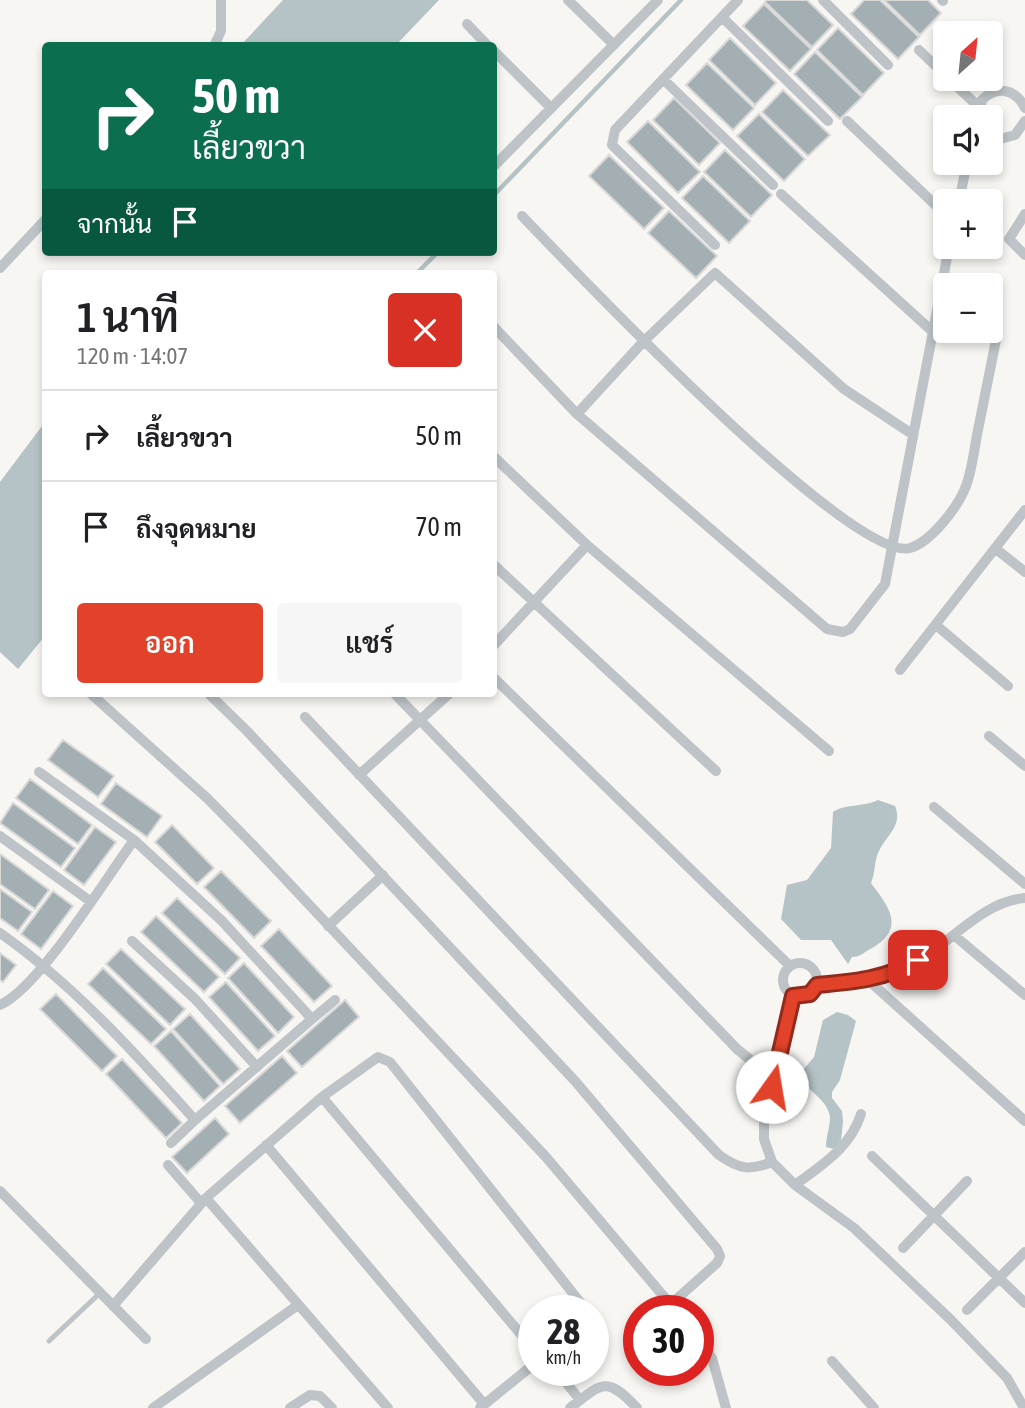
<!DOCTYPE html>
<html lang="th">
<meta charset="utf-8">
<style>
body{margin:0;font-family:"Asap Condensed",Sarabun,sans-serif;background:#f6f6f6;color:#202124;height:100vh;display:flex;flex-direction:column;font-size:26px;white-space:nowrap}
*{box-sizing:border-box;margin:0}
p{font-size:23px;color:#757577}
.icon{flex:none;width:38px;height:38px;fill:none;stroke:currentColor;stroke-width:2;stroke-linecap:round;stroke-linejoin:round}
.map{position:relative;flex:1;overflow:hidden}
.side{position:absolute;left:42px;top:270px;width:455px;height:427px;display:flex;flex-direction:column;background:#fff;border-radius:7px;box-shadow:0 4px 10px #0003}
.side>*{flex:none}
.hud{position:absolute;left:42px;top:42px;width:455px;height:214px;border-radius:7px;box-shadow:0 4px 10px #0003;background:#0b6e4f;color:#fff;overflow:hidden}
.needle{width:46px;rotate:27deg}
.tools{position:absolute;left:933px;top:21px;display:grid;gap:14px}
.tools a{display:grid;place-items:center;width:70px;height:70px;border-radius:7px;background:#fff;box-shadow:0 4px 10px #0003;font-size:35px}
.speed{position:absolute;left:518px;top:1295px;display:flex;gap:14px;font-size:35px;font-weight:700;text-align:center}
.speed>*{display:grid;place-content:center;width:91px;height:91px;border-radius:50%;background:#fff;box-shadow:0 4px 10px #0003;line-height:1}
.speed small{font-size:18px;font-weight:400}
.speed .limit{border:10px solid #d22;background:#fff;color:#111}
.pin{position:absolute;display:grid;place-items:center;width:60px;height:60px;color:#fff;margin:-30px;border-radius:14px;box-shadow:0 4px 10px #0006}
.me{position:absolute;width:77px;margin:-38px;rotate:13deg;stroke-linejoin:round;filter:drop-shadow(0 0 5px #0008)}
.turn{display:flex;align-items:center;gap:24px;height:147px;padding:0 35px;font-size:32px}
.turn .icon{width:91px;height:91px;stroke-width:2.5}
.turn b{display:block;font-size:49px;line-height:60px}
.then{display:flex;align-items:center;height:66px;padding:0 35px;background:#0003;gap:14px;font-size:26px}
.round{display:grid;place-items:center;flex:none;width:74px;height:74px;border-radius:7px;background:#f6f6f6}
.headline{display:flex;align-items:center;justify-content:space-between;height:119px;padding:0 35px}
h1{font-size:42px;font-weight:600;line-height:52px}
.button{display:flex;gap:14px;margin-top:auto;padding:14px 35px}
.button a{flex:1;height:80px;border-radius:7px;background:#e14229;color:#fff;font-size:28px;font-weight:600;line-height:80px;text-align:center}
.button a+a{background:#f6f6f6;color:#202124}
ul{padding:0;list-style:none}
li{display:flex;align-items:center;gap:21px;height:91px;padding:0 35px;border-top:2px solid #e0e0e0}
li div{flex:1}
li b{display:block;font-size:26px}
li em{font-style:normal}
.map>svg:first-child{display:block}
.water{fill:#b5c3c6}
.lines{fill:none;stroke-linecap:round;stroke-linejoin:round}
.stream{stroke:#b5c3c6;stroke-width:4.5}
.building{fill:#a4afb3;stroke:#d8d8d6;stroke-width:2}
.service{stroke:#bdc3c6;stroke-width:5}
.minor{stroke:#bdc3c6;stroke-width:10}
.route-casing{stroke:#922b1b;stroke-width:18}
.route{stroke:#e14229;stroke-width:12}
</style>
<div class="map">
<svg width="1025" height="1408" viewBox="0 0 1025 1408">
<rect width="100%" height="100%" fill="#f7f6f3"/>
<!-- water -->
<path class="water" d="M 283,0 L 439,0 L 396,45 L 241,45 Z
M 45,422 L 45,636 L 18,669 L 0,652 L 0,482 Z
M 878,800 L 895,806 C 904,827 883,837 877,856 C 874,865 875,874 871,883 C 889,907 906,928 872,948 C 865,952 860,957 852,957 L 848,964 L 831,940 L 801,940 L 781,919 L 787,885 L 807,880 L 831,848 L 833,812 C 844,804 864,807 878,800 Z
M 837,1012 L 848,1015 L 856,1021 L 840,1080 L 832,1092 L 832,1098 L 842,1111 L 843,1122 L 841,1140 L 834,1149 L 826,1147 C 826,1136 830,1127 830,1118 C 829,1101 807,1089 797,1077 L 814,1057 L 823,1020 Z"/>
<g class="lines">
<!-- stream -->
<path class="stream" d="M 494,195 L 681,0
M 417,273 L 438,252"/>
</g>
<!-- building -->
<path class="building" d="M 767,0 L 807,0 L 833,25 L 812,47 L 765,2 Z
M 864,0 L 880,0 L 919,37 L 898,59 L 851,14 Z
M 884,0 L 928,0 L 941,13 L 920,35 Z
M 764,4 L 811,49 L 790,71 L 743,26 Z
M 838,28 L 884,73 L 863,95 L 817,50 Z
M 730,38 L 776,83 L 755,105 L 709,60 Z
M 815,52 L 862,97 L 840,119 L 794,74 Z
M 707,63 L 754,108 L 733,130 L 686,85 Z
M 783,90 L 830,135 L 808,156 L 762,112 Z
M 674,98 L 720,143 L 699,165 L 653,120 Z
M 759,114 L 805,159 L 784,181 L 737,136 Z
M 648,121 L 700,172 L 678,193 L 627,142 Z
M 725,150 L 772,195 L 751,217 L 704,172 Z
M 609,155 L 664,208 L 644,229 L 589,176 Z
M 703,176 L 750,221 L 729,243 L 682,198 Z
M 669,211 L 717,256 L 696,278 L 648,233 Z
M 63,740 L 114,776 L 98,797 L 48,760 Z
M 30,779 L 92,825 L 78,844 L 16,798 Z
M 116,783 L 162,816 L 147,837 L 101,804 Z
M 13,803 L 75,848 L 61,867 L 0,823 Z
M 172,825 L 214,868 L 197,884 L 155,842 Z
M 95,827 L 116,842 L 84,885 L 64,870 Z
M 0,854 L 49,890 L 35,909 L 0,884 Z
M 221,871 L 271,921 L 254,938 L 204,887 Z
M 0,889 L 32,912 L 18,931 L 0,918 Z
M 53,891 L 73,906 L 41,949 L 21,934 Z
M 177,898 L 240,958 L 225,974 L 162,913 Z
M 156,916 L 219,977 L 204,992 L 141,932 Z
M 279,929 L 332,986 L 314,1002 L 261,946 Z
M 121,949 L 185,1009 L 170,1025 L 106,964 Z
M 0,953 L 16,965 L 3,982 L 0,980 Z
M 244,963 L 294,1017 L 278,1033 L 228,978 Z
M 103,968 L 166,1029 L 151,1044 L 88,984 Z
M 226,982 L 275,1036 L 258,1051 L 209,997 Z
M 56,994 L 117,1056 L 102,1071 L 40,1009 Z
M 345,1000 L 359,1017 L 302,1067 L 287,1051 Z
M 190,1014 L 240,1069 L 223,1084 L 173,1029 Z
M 171,1031 L 220,1086 L 204,1101 L 154,1046 Z
M 282,1056 L 297,1073 L 240,1123 L 225,1106 Z
M 122,1059 L 182,1123 L 166,1138 L 106,1074 Z
M 215,1118 L 229,1134 L 187,1173 L 172,1157 Z"/>
<g class="lines">
<!-- service -->
<path class="service" d="M 49,1341 L 100,1293"/>
<!-- minor -->
<path class="minor" d="M 568,0 L 614,45
M 823,0 L 888,65
M 942,0 L 943,1
M 722,17 L 828,121
M 467,24 L 488,46
M 214,46 L 221,31 L 221,0
M 919,50 L 945,75
M 494,51 L 550,107
M 663,79 L 773,185
M 949,79 L 979,107
M 978,117 L 982,100 C 997,85 1016,89 1025,108
M 847,121 L 945,214
M 990,136 L 1000,139 L 1015,135 L 1025,121
M 494,166 L 658,0
M 781,194 L 932,331
M 959,201 L 967,163
M 1025,214 L 1009,239 L 1025,255
M 522,216 C 571,267 852,564 910,548 C 931,542 958,507 966,486 C 972,470 974,451 977,435 C 984,400 991,365 998,330 L 995,318 L 990,315
M 715,245 L 612,145 L 615,130 L 738,0
M 0,268 L 46,219
M 494,327 L 577,414 L 827,629 L 843,632 L 850,629 L 885,584 L 949,247
M 577,414 L 643,342 L 715,273 L 844,389 L 912,434
M 494,457 L 587,545 L 829,751
M 996,549 L 1025,572
M 494,565 L 716,771
M 936,625 L 1008,686
M 494,645 L 587,545
M 900,670 L 1025,510
M 494,678 L 790,966
M 90,693 L 208,799 L 254,846 L 546,1157 L 676,1311
M 208,693 L 247,731 L 575,1081 L 717,1249 L 720,1256 L 717,1263 L 671,1304
M 394,693 L 737,1049 L 753,1062 L 775,1068
M 305,717 L 719,1155 C 739,1169 749,1171 772,1162
M 989,736 L 1025,766
M 39,772 L 134,840
M 359,775 L 450,693
M 934,807 L 1025,884
M 0,836 L 90,901
M 328,926 L 383,875
M 0,933 C 74,985 135,1053 195,1120 L 312,1019 L 222,921 L 134,840 C 106,878 39,988 0,1005
M 955,936 L 1025,995
M 132,941 L 195,999 L 257,1067
M783 980a17 17 0 1 1 34 0a17 17 0 1 1-34 0Z
M 867,979 L 1025,1121
M 817,985 C 846,983 876,980 903,969 C 945,951 978,902 1025,898
M 793,996 L 764,1124 L 764,1139 L 772,1162 L 795,1185 L 854,1228 L 951,1320 L 1007,1378 L 1024,1408
M 312,1019 L 335,1000
M 322,1097 L 534,1350
M 171,1143 L 195,1120
M 266,1145 L 484,1404
M 872,1156 L 1025,1303
M 168,1165 L 201,1203
M 795,1185 C 823,1164 850,1148 861,1114
M 0,1191 L 146,1339
M 206,1198 L 388,1408
M 903,1248 L 967,1181
M 113,1306 L 206,1198 L 322,1097 L 378,1057 L 390,1062 L 587,1311
M 967,1310 L 1025,1252
M 698,1338 L 712,1358 L 726,1408
M 832,1361 L 874,1408
M 556,1370 L 580,1400
M 153,1408 L 298,1305
M 290,1408 L 310,1395 L 320,1396 L 332,1408
M 480,1408 L 534,1364
M 570,1408 C 602,1383 606,1375 637,1408"/>
</g>
<g class="lines">
<defs>
<path id="route" d="M 772,1087 L 793,996 L 810,994 L 817,985 C 852,982 887,979 918,960"/>
</defs>
<!-- route casing -->
<use href="#route" class="route-casing"/>
<!-- route -->
<use href="#route" class="route"/>
</g>
</svg>
<div class="tools">
<a><svg class="needle" viewBox="-14 -14 28 28"><path d="M0-13l5 13h-10z" fill="#e53935"/><path d="M0 13l5-13h-10z" fill="#757577"/></svg></a>
<a><svg class="icon" aria-label="sound" viewBox="0 0 24 24"><path d="M4 9h4l5-4v14l-5-4H4zM17 9q2 3 0 6"/></svg></a>
<a>+</a>
<a>−</a>
</div>
<div class="speed"><div>28<small>km/h</small></div><div class="limit">30</div></div>
<div class="pin" style="left:918px;top:960px;background:#d93025"><svg class="icon" aria-label="arrive" viewBox="0 0 24 24"><path d="M6 21V4h12l-3 4 3 4H6"/></svg></div>
<svg class="me" style="left:772px;top:1087px" viewBox="-20 -20 40 40"><circle r="19" fill="#fff"/><path d="M0-13L10 11 0 6-10 11z" fill="#e14229"/></svg>
<div class="hud">
<div class="turn"><svg class="icon" aria-label="right" viewBox="0 0 24 24"><path d="M7 20v-9h11M14 6l5 5-5 5"/></svg><div><b>50 m</b>เลี้ยวขวา</div></div>
<div class="then">จากนั้น<svg class="icon" aria-label="arrive" viewBox="0 0 24 24"><path d="M6 21V4h12l-3 4 3 4H6"/></svg></div>
</div>
<section class="side">
<div class="headline"><div><h1>1 นาที</h1><p>120 m · 14:07</p></div><a class="round" style="background:#d93025;color:#fff"><svg class="icon" aria-label="close" viewBox="0 0 24 24"><path d="M6 6l12 12M18 6L6 18"/></svg></a></div>
<ul>
<li><svg class="icon" aria-label="right" viewBox="0 0 24 24"><path d="M7 20v-9h11M14 6l5 5-5 5"/></svg><div><b>เลี้ยวขวา</b></div><em>50 m</em></li>
<li><svg class="icon" aria-label="arrive" viewBox="0 0 24 24"><path d="M6 21V4h12l-3 4 3 4H6"/></svg><div><b>ถึงจุดหมาย</b></div><em>70 m</em></li>
</ul>
<div class="button"><a>ออก</a><a>แชร์</a></div>
</section>
</div>
